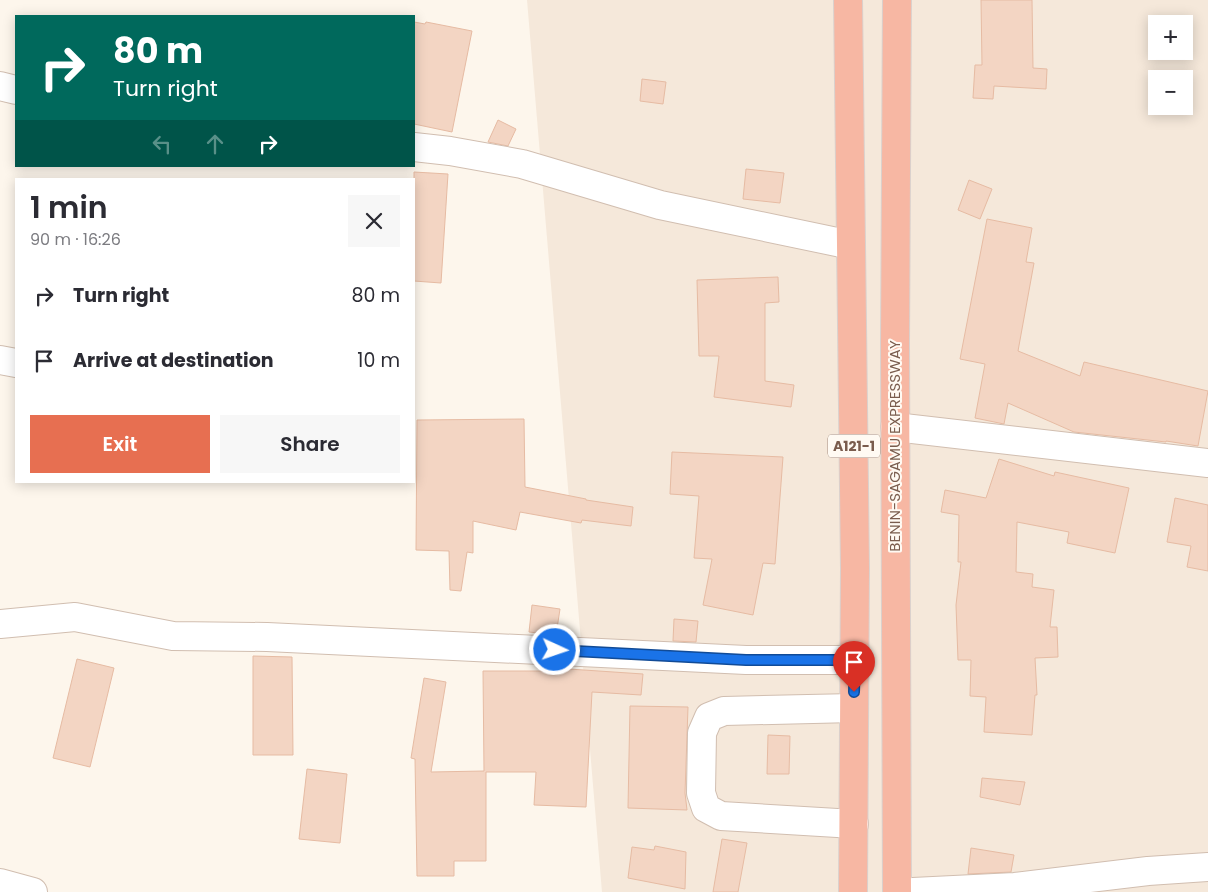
<!DOCTYPE html>
<meta charset="utf-8">
<style>
body{margin:0;font-family:Poppins,sans-serif;background:#f7f7f7;color:#2b2b33;height:100vh;display:flex;flex-direction:column;font-size:19px;white-space:nowrap}
*{box-sizing:border-box;margin:0}
p{font-size:16px;color:#7c7c81}
.icon{flex:none;width:28px;height:28px;fill:none;stroke:currentColor;stroke-width:2;stroke-linecap:round;stroke-linejoin:round}
.map{position:relative;flex:1;overflow:hidden}
.details{position:absolute;left:15px;top:178px;width:400px;height:305px;display:flex;flex-direction:column;background:#fff;border-radius:0px;box-shadow:0 2px 12px #0003}
.details>*{flex:none}
.hud{position:absolute;left:15px;top:15px;width:400px;height:152px;border-radius:0px;box-shadow:0 2px 12px #0003;background:#00695c;color:#fff;overflow:hidden}
.fabs{position:absolute;left:1148px;top:15px;display:grid;gap:10px}
.fabs a{display:grid;place-items:center;width:45px;height:45px;border-radius:0px;background:#fff;box-shadow:0 2px 12px #0003;font-size:25px}
.pin{position:absolute;display:grid;place-items:center;width:42px;height:42px;color:#fff;margin:-51px -21px;border-radius:50% 50% 50% 0;rotate:-45deg;box-shadow:0 0 5px #0007}
.pin .icon{rotate:45deg}
.me{position:absolute;width:55px;margin:-28px;rotate:93deg;stroke-linejoin:round;filter:drop-shadow(0 0 4px #0008)}
.turn{display:flex;align-items:center;gap:18px;height:105px;padding:0 15px;font-size:22px}
.turn .icon{width:65px;height:65px;stroke-width:2.5}
.turn b{display:block;font-size:35px;line-height:42px}
.lanes{display:flex;align-items:center;height:48px;padding:0 15px;background:#0003;justify-content:center;gap:25px;direction:ltr}
.lanes .off{opacity:.35}
.round{display:grid;place-items:center;flex:none;width:52px;height:52px;border-radius:0px;background:#f7f7f7}
.summary{display:flex;align-items:center;justify-content:space-between;height:85px;padding:0 15px}
h1{font-size:30px;font-weight:600;line-height:38px}
.primary-button{display:flex;gap:10px;margin-top:auto;padding:10px 15px}
.primary-button a{flex:1;height:58px;border-radius:0px;background:#e76f51;color:#fff;font-size:20px;font-weight:600;line-height:58px;text-align:center}
.primary-button a+a{background:#f7f7f7;color:#2b2b33}
ul{padding:0;list-style:none}
li{display:flex;align-items:center;gap:15px;height:65px;padding:0 15px}
li div{flex:1}
li b{display:block;font-size:19px}
li em{font-style:normal}
.map>svg:first-child{display:block}
.residential{fill:#f5e8da;fill-rule:evenodd}
.building{fill:#f3d5c3;stroke:#e6bba3}
.lines{fill:none;stroke-linecap:round;stroke-linejoin:round}
.minor-casing{stroke:#d1beb0;stroke-width:30}
.highway-casing{stroke:#dad1cd;stroke-width:30}
.minor{stroke:#fff;stroke-width:28}
.highway{stroke:#f7b7a3;stroke-width:28}
.route-casing{stroke:#114b97;stroke-width:12}
.route{stroke:#1a73e8;stroke-width:9}
.labels{text-anchor:middle;stroke-width:4;stroke-linejoin:round;paint-order:stroke}
.shield{fill:#fffaf3;stroke:#a28b7f;stroke-width:1}
.shield-label{font-size:14px;font-weight:bold;fill:#7a5c4d}
.street-label{font-size:15px;fill:#7a5c4d;stroke:#fffaf3}
</style>
<div class="map">
<svg width="1208" height="892" viewBox="0 0 1208 892">
<rect width="100%" height="100%" fill="#fdf6ec"/>
<!-- residential -->
<path class="residential" d="M 527,0 L 1208,0 L 1208,892 L 602,892 ZM 1156,24 L 1184,24 L 1184,51 L 1156,51 ZM 1156,79 L 1184,79 L 1184,106 L 1156,106 Z"/>
<!-- building -->
<path class="building" d="M 981,0 L 1032,0 L 1033,68 L 1047,69 L 1046,89 L 994,86 L 993,99 L 973,98 L 975,65 L 982,65 Z
M 414,22 L 425,24 L 426,22 L 472,31 L 452,132 L 414,124 Z
M 642,79 L 666,82 L 663,104 L 640,101 Z
M 498,120 L 516,129 L 508,146 L 488,142 Z
M 746,169 L 784,173 L 780,203 L 743,199 Z
M 414,172 L 448,174 L 441,283 L 414,281 Z
M 969,180 L 992,189 L 980,219 L 958,210 Z
M 987,219 L 1032,228 L 1026,262 L 1034,263 L 1018,351 L 1080,376 L 1084,362 L 1208,391 L 1198,446 L 1166,441 L 1166,442 L 1074,432 L 1008,403 L 1004,424 L 975,418 L 985,364 L 960,359 Z
M 778,277 L 779,302 L 765,303 L 765,381 L 794,385 L 791,407 L 714,397 L 719,356 L 699,356 L 697,280 Z
M 524,419 L 525,487 L 586,499 L 586,500 L 633,507 L 631,526 L 582,520 L 581,523 L 520,512 L 516,530 L 473,521 L 473,553 L 467,552 L 461,591 L 450,590 L 449,551 L 416,550 L 417,420 Z
M 672,452 L 783,457 L 775,564 L 763,563 L 753,615 L 703,605 L 712,559 L 694,558 L 699,496 L 670,494 Z
M 999,459 L 1054,476 L 1055,472 L 1129,488 L 1115,553 L 1067,543 L 1069,532 L 1017,522 L 1016,572 L 1033,574 L 1032,587 L 1054,590 L 1050,627 L 1057,627 L 1058,657 L 1035,658 L 1037,695 L 1035,695 L 1032,735 L 984,732 L 986,697 L 970,696 L 971,660 L 958,660 L 956,605 L 961,562 L 958,562 L 959,515 L 941,512 L 945,490 L 986,498 Z
M 1175,498 L 1208,505 L 1208,571 L 1187,567 L 1191,546 L 1167,542 Z
M 532,605 L 560,609 L 556,635 L 529,632 Z
M 674,619 L 698,621 L 696,642 L 673,641 Z
M 253,656 L 292,657 L 293,755 L 253,755 Z
M 77,659 L 114,668 L 90,767 L 53,758 Z
M 567,667 L 569,667 L 569,669 L 643,674 L 641,695 L 592,692 L 586,807 L 534,805 L 536,772 L 486,772 L 486,861 L 454,861 L 454,876 L 417,876 L 415,759 L 411,758 L 424,678 L 446,682 L 431,772 L 484,771 L 483,671 L 546,671 L 546,668 Z
M 630,706 L 688,707 L 685,793 L 687,810 L 628,808 Z
M 768,735 L 790,736 L 789,774 L 767,774 Z
M 307,769 L 347,774 L 340,843 L 299,839 Z
M 982,778 L 1025,782 L 1020,805 L 980,797 Z
M 722,839 L 747,843 L 738,892 L 713,892 Z
M 655,846 L 686,852 L 685,889 L 628,878 L 632,847 L 654,850 Z
M 971,848 L 1014,855 L 1011,872 L 968,874 Z"/>
<g class="lines">
<defs>
<path id="minor" d="M 0,86 L 16,90
M 414,147 L 450,151 L 522,164 L 660,205 L 851,245
M 0,360 L 16,363
M 895,427 L 1208,463
M 0,624 L 75,617 L 173,636 L 267,637 L 746,660 L 855,660
M 854,824 L 721,816 L 706,808 L 701,793 L 702,733 L 709,717 L 724,711 L 854,708
M 0,883 L 33,892
M 913,892 L 1015,887 L 1148,871 L 1208,867"/>
<path id="highway" d="M 848,0 L 855,568 L 853,892
M 897,892 L 895,344 L 897,0"/>
</defs>
<!-- minor casing -->
<use href="#minor" class="minor-casing"/>
<!-- highway casing -->
<use href="#highway" class="highway-casing"/>
<!-- minor -->
<use href="#minor" class="minor"/>
<!-- highway -->
<use href="#highway" class="highway"/>
</g>
<g class="lines">
<defs>
<path id="route" d="M 555,650 L 746,660 L 855,660 L 854,692"/>
</defs>
<!-- route casing -->
<use href="#route" class="route-casing"/>
<!-- route -->
<use href="#route" class="route"/>
</g>
<g class="labels">
<!-- shield labels -->
<rect class="shield" x="828" y="434.5" width="52" height="23" rx="4"/>
<g class="shield-label">
<text x="854" y="451">A121-1</text>
</g>
<!-- street labels -->
<g class="street-label">
<text transform="translate(895 446) rotate(-90)" y="5">BENIN-SAGAMU EXPRESSWAY</text>
</g>
</g>
</svg>
<div class="fabs">
<a>+</a>
<a>−</a>
</div>
<div class="pin" style="left:854px;top:692px;background:#d93025"><svg class="icon" aria-label="arrive" viewBox="0 0 24 24"><path d="M6 21V4h12l-3 4 3 4H6"/></svg></div>
<svg class="me" style="left:555px;top:650px" viewBox="-20 -20 40 40"><circle r="17" fill="#1a73e8" stroke="#fff" stroke-width="3"/><path d="M0-11L8 9 0 5-8 9z" fill="#fff"/></svg>
<div class="hud">
<div class="turn"><svg class="icon" aria-label="right" viewBox="0 0 24 24"><path d="M7 20v-9h11M14 6l5 5-5 5"/></svg><div><b>80 m</b>Turn right</div></div>
<div class="lanes"><svg class="icon off" aria-label="left" viewBox="0 0 24 24"><path d="M17 20v-9H6M10 6l-5 5 5 5"/></svg><svg class="icon off" aria-label="ahead" viewBox="0 0 24 24"><path d="M12 20V5M6 11l6-6 6 6"/></svg><svg class="icon" aria-label="right" viewBox="0 0 24 24"><path d="M7 20v-9h11M14 6l5 5-5 5"/></svg></div>
</div>
<section class="details">
<div class="summary"><div><h1>1 min</h1><p>90 m · 16:26</p></div><a class="round"><svg class="icon" aria-label="close" viewBox="0 0 24 24"><path d="M6 6l12 12M18 6L6 18"/></svg></a></div>
<ul>
<li><svg class="icon" aria-label="right" viewBox="0 0 24 24"><path d="M7 20v-9h11M14 6l5 5-5 5"/></svg><div><b>Turn right</b></div><em>80 m</em></li>
<li><svg class="icon" aria-label="arrive" viewBox="0 0 24 24"><path d="M6 21V4h12l-3 4 3 4H6"/></svg><div><b>Arrive at destination</b></div><em>10 m</em></li>
</ul>
<div class="primary-button"><a>Exit</a><a>Share</a></div>
</section>
</div>
